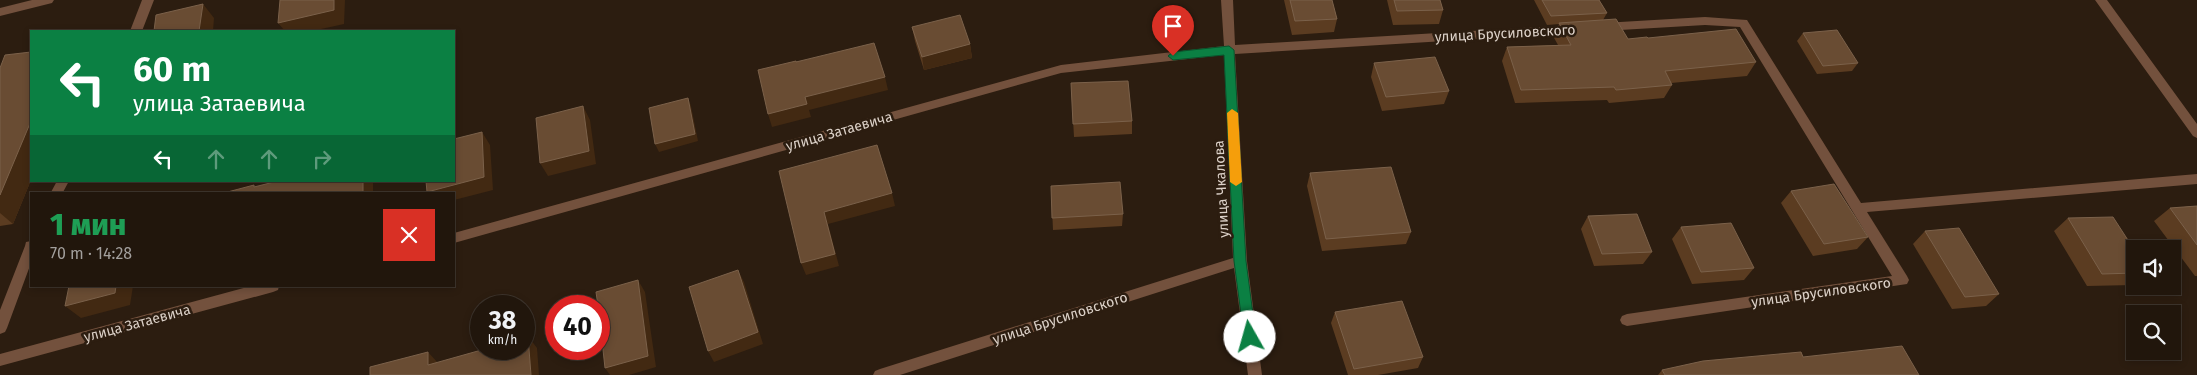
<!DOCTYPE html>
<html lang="ru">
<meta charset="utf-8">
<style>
body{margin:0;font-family:"Fira Sans",sans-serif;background:#2d231a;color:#f1f3f6;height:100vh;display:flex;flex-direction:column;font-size:19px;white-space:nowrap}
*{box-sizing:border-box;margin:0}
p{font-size:16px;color:#a29f9d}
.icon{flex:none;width:28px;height:28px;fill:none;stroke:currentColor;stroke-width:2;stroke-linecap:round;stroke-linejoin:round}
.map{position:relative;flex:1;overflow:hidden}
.panel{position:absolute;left:30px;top:192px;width:425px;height:95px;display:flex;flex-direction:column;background:#21160c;border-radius:0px;box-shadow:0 2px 8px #0003,0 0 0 1px #3e352d}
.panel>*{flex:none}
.banner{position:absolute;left:30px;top:30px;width:425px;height:152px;border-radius:0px;box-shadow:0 2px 8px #0003,0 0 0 1px #3e352d;background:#0b8043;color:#fff;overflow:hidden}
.tools{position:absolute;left:2126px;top:240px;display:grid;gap:10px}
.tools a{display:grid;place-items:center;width:55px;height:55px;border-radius:0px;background:#21160c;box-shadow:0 2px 8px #0003,0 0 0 1px #3e352d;font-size:25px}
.speed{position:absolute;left:470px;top:295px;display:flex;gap:10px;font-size:25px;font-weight:700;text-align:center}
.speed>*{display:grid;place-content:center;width:65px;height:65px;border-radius:50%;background:#21160c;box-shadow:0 2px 8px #0003,0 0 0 1px #3e352d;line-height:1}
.speed small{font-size:12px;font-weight:400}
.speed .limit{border:8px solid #d22;background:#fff;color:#111}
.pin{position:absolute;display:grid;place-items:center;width:42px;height:42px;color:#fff;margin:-51px -21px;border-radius:50% 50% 50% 0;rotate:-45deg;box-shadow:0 0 5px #0007}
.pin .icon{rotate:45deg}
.me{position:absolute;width:55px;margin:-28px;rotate:353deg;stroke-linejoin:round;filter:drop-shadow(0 0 4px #0008)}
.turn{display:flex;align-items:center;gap:18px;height:105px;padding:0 20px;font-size:22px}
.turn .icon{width:65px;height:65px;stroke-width:2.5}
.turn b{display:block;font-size:35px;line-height:42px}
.lanes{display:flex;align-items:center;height:48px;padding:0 20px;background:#0003;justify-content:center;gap:25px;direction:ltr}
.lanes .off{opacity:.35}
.round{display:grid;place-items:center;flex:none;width:52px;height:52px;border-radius:0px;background:#2d231a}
.head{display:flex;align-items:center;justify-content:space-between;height:85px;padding:0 20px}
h1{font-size:30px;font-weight:800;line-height:38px;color:#1e9e55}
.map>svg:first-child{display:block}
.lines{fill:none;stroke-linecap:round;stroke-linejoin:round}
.minor{fill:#73513d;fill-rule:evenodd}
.wall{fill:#5b3c21}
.shaded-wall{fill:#422912}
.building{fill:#694c33;stroke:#7b614a}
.route{fill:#0b8043;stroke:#07532c}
.slow{fill:#f59e0b}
.labels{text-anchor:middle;stroke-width:5;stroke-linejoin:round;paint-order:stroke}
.street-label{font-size:14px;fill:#dcd1c8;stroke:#2c1d10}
</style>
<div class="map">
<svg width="2197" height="375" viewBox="0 0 2197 375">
<rect width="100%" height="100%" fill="#2c1d10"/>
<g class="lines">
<!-- minor -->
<path class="minor" d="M 32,0 L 54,0 L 52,3 L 0,16 L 0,8 Z
M 142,0 L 154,0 L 142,31 L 130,31 Z
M 1221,0 L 1233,0 L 1235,45 L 1573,25 L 1579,29 L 1573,33 L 1235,54 L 1247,261 L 1262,375 L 1248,375 L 1234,268 L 900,375 L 873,375 L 875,371 L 880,369 L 1233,258 L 1224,55 L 1061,73 L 454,243 L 454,233 L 1061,65 L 1224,46 Z
M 2095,0 L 2107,0 L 2197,124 L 2197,138 L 2193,136 Z
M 1705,17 L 1747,20 L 1861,203 L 2197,174 L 2197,184 L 1867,212 L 1907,276 L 1909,280 L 1907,284 L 1627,326 L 1622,324 L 1620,320 L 1622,316 L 1627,314 L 1892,276 L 1740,27 L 1705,25 L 1603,31 L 1597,27 L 1603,23 Z
M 57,181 L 69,181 L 62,194 L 50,194 Z
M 31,241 L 31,263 L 7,328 L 5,332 L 0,334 L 0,310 L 25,246 L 26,242 Z
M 251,286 L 279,286 L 278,290 L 273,292 L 0,366 L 0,354 Z"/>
</g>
<!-- wall -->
<path class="wall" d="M 1284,0 L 1332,0 L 1337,19 L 1334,32 L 1292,35 Z
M 1387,0 L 1440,0 L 1443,10 L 1439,24 L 1393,25 Z
M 1534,0 L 1599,0 L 1607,13 L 1603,20 L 1628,39 L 1648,38 L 1756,62 L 1747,76 L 1671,83 L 1672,85 L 1664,98 L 1609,103 L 1607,100 L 1515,103 L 1502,61 L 1507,47 L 1558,45 L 1553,36 L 1559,24 L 1547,25 Z
M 912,27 L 970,44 L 972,58 L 924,70 L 915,41 Z
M 1803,33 L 1858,63 L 1852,71 L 1817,74 L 1797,41 Z
M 31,52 L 31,180 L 13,224 L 0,226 L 0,68 Z
M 1374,63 L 1449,91 L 1444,104 L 1382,111 L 1371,77 Z
M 1071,83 L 1132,121 L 1132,134 L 1074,137 Z
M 1310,173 L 1411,232 L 1406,244 L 1322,251 L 1307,186 Z
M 1051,186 L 1123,214 L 1122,226 L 1053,230 Z
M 1791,191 L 1868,237 L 1857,249 L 1813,256 L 1781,203 Z
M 2197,206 L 2197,276 L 2195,276 L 2154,221 L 2170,208 Z
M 1588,216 L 1652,252 L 1643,264 L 1594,266 L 1581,229 Z
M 2068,218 L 2135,251 L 2135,283 L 2133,285 L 2087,286 L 2054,231 Z
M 1681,227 L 1754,268 L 1744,280 L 1692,284 L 1672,239 Z
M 1925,231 L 1999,294 L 1986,306 L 1952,309 L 1913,244 Z
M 1335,312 L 1423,357 L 1418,368 L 1378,375 L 1348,375 L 1331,323 Z
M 1803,357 L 1919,375 L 1658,375 L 1662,370 Z"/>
<!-- shaded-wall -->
<path class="shaded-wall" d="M 334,0 L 345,0 L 344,24 L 312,31 L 285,31 L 278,23 Z
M 203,4 L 214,18 L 213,31 L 199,31 Z
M 970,44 L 972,58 L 924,70 L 922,57 Z
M 885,77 L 888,90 L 809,110 L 811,117 L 772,127 L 768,114 L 805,97 Z
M 688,98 L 691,106 L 698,141 L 659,152 L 655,144 Z
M 583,106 L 590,120 L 596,164 L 548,176 L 540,163 Z
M 31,121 L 31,180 L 13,224 L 0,213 L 0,195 Z
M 482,132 L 490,145 L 493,190 L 454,200 L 454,194 L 428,194 L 427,192 Z
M 363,181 L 373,181 L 373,194 L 363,194 Z
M 892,193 L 895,206 L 828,224 L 839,266 L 806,275 L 801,263 L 824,212 Z
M 738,270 L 744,282 L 763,344 L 714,362 L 708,351 Z
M 638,280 L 645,292 L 656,367 L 629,375 L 610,375 L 605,368 Z
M 116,286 L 133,286 L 130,305 L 81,318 L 65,306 Z
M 528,336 L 537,348 L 539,375 L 531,375 Z
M 428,352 L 438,363 L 428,365 Z"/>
<!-- building -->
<path class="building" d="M 280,0 L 334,0 L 334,10 L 278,23 Z
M 1290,0 L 1332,0 L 1337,19 L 1295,21 Z
M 1394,0 L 1440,0 L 1443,10 L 1397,11 Z
M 1542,0 L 1599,0 L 1607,13 L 1551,16 Z
M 203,4 L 199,31 L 154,31 L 156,15 Z
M 960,15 L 970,44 L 922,57 L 912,27 Z
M 1616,19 L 1628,39 L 1647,37 L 1648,38 L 1736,29 L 1756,62 L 1665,71 L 1672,85 L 1616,90 L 1614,87 L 1521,90 L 1507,47 L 1571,45 L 1559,23 Z
M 1837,30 L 1858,63 L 1823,66 L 1803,33 Z
M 874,43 L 885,77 L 805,97 L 807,104 L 768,114 L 758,70 L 796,61 L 796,62 Z
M 31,52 L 31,121 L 0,195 L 0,68 L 5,55 Z
M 1435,57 L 1449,91 L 1386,97 L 1374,63 Z
M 1128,81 L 1132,121 L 1073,124 L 1071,83 Z
M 688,98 L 695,134 L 655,144 L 649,108 Z
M 583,106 L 589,151 L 540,163 L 536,118 Z
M 482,132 L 484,177 L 427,192 L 426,181 L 454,181 L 454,139 Z
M 877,145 L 892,193 L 824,212 L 835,254 L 801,263 L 779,171 Z
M 1391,167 L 1411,232 L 1326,239 L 1310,173 Z
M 278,181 L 363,181 L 363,194 L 220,194 L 254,185 L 254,187 Z
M 1120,182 L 1123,214 L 1052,218 L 1051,186 Z
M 1834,184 L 1868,237 L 1824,244 L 1791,191 Z
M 2197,206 L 2197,245 L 2170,208 Z
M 1637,214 L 1652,252 L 1602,254 L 1588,216 Z
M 2113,217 L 2135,251 L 2135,273 L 2102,274 L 2068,218 Z
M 1731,223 L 1754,268 L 1701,272 L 1681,227 Z
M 1959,228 L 1999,294 L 1965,297 L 1925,231 Z
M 738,270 L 758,332 L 708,351 L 689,287 Z
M 638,280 L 648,356 L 605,368 L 599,313 L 599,306 L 598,306 L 596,292 Z
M 69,286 L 116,286 L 115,293 L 65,306 Z
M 1402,301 L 1423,357 L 1354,369 L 1335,312 Z
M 528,336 L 531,375 L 370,375 L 370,367 L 428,352 L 428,365 L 485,349 L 524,349 L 524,338 Z
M 1902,346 L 1919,375 L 1665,375 L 1662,370 L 1703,361 L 1801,352 L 1803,357 Z"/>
<!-- route -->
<path class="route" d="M 1229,46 L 1234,50 L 1246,261 L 1256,337 L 1255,341 L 1250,343 L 1246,341 L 1244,337 L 1234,261 L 1224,55 L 1173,60 L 1168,56 L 1173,52 Z"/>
<!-- slow -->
<path class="slow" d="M 1232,109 L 1238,113 L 1242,182 L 1236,186 L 1230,182 L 1227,113 Z"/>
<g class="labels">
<!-- street labels -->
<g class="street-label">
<text transform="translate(1505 33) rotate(-3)" y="5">улица Брусиловского</text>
<text transform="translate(839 131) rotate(-16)" y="5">улица Затаевича</text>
<text transform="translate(1221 189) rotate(-93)" y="5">улица Чкалова</text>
<text transform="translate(1821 292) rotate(-8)" y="5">улица Брусиловского</text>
<text transform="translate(1060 318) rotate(-18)" y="5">улица Брусиловского</text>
<text transform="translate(137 323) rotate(-15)" y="5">улица Затаевича</text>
</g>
</g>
</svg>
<div class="tools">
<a><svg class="icon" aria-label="sound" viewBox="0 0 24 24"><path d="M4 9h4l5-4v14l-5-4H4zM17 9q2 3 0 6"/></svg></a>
<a><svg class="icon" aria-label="search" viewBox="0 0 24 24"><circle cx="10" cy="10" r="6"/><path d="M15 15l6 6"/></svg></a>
</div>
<div class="speed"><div>38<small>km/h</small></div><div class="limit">40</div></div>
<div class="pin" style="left:1173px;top:56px;background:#d93025"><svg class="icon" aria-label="arrive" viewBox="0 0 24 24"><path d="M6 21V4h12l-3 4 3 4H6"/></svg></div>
<svg class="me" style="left:1250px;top:337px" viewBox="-20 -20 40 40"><circle r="19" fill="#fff"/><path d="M0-13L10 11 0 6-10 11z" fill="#0b8043"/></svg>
<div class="banner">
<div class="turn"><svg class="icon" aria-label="left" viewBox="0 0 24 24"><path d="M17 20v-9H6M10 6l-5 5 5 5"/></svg><div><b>60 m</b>улица Затаевича</div></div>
<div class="lanes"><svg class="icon" aria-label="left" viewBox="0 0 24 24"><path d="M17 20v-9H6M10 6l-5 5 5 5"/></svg><svg class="icon off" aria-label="ahead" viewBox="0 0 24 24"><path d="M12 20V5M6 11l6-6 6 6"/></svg><svg class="icon off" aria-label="ahead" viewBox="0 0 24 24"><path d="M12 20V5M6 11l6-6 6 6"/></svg><svg class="icon off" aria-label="right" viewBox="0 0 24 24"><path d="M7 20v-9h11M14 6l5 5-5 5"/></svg></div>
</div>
<section class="panel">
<div class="head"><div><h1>1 мин</h1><p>70 m · 14:28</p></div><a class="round" style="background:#d93025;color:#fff"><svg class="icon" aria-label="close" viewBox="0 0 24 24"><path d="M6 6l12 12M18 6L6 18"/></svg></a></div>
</section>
</div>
